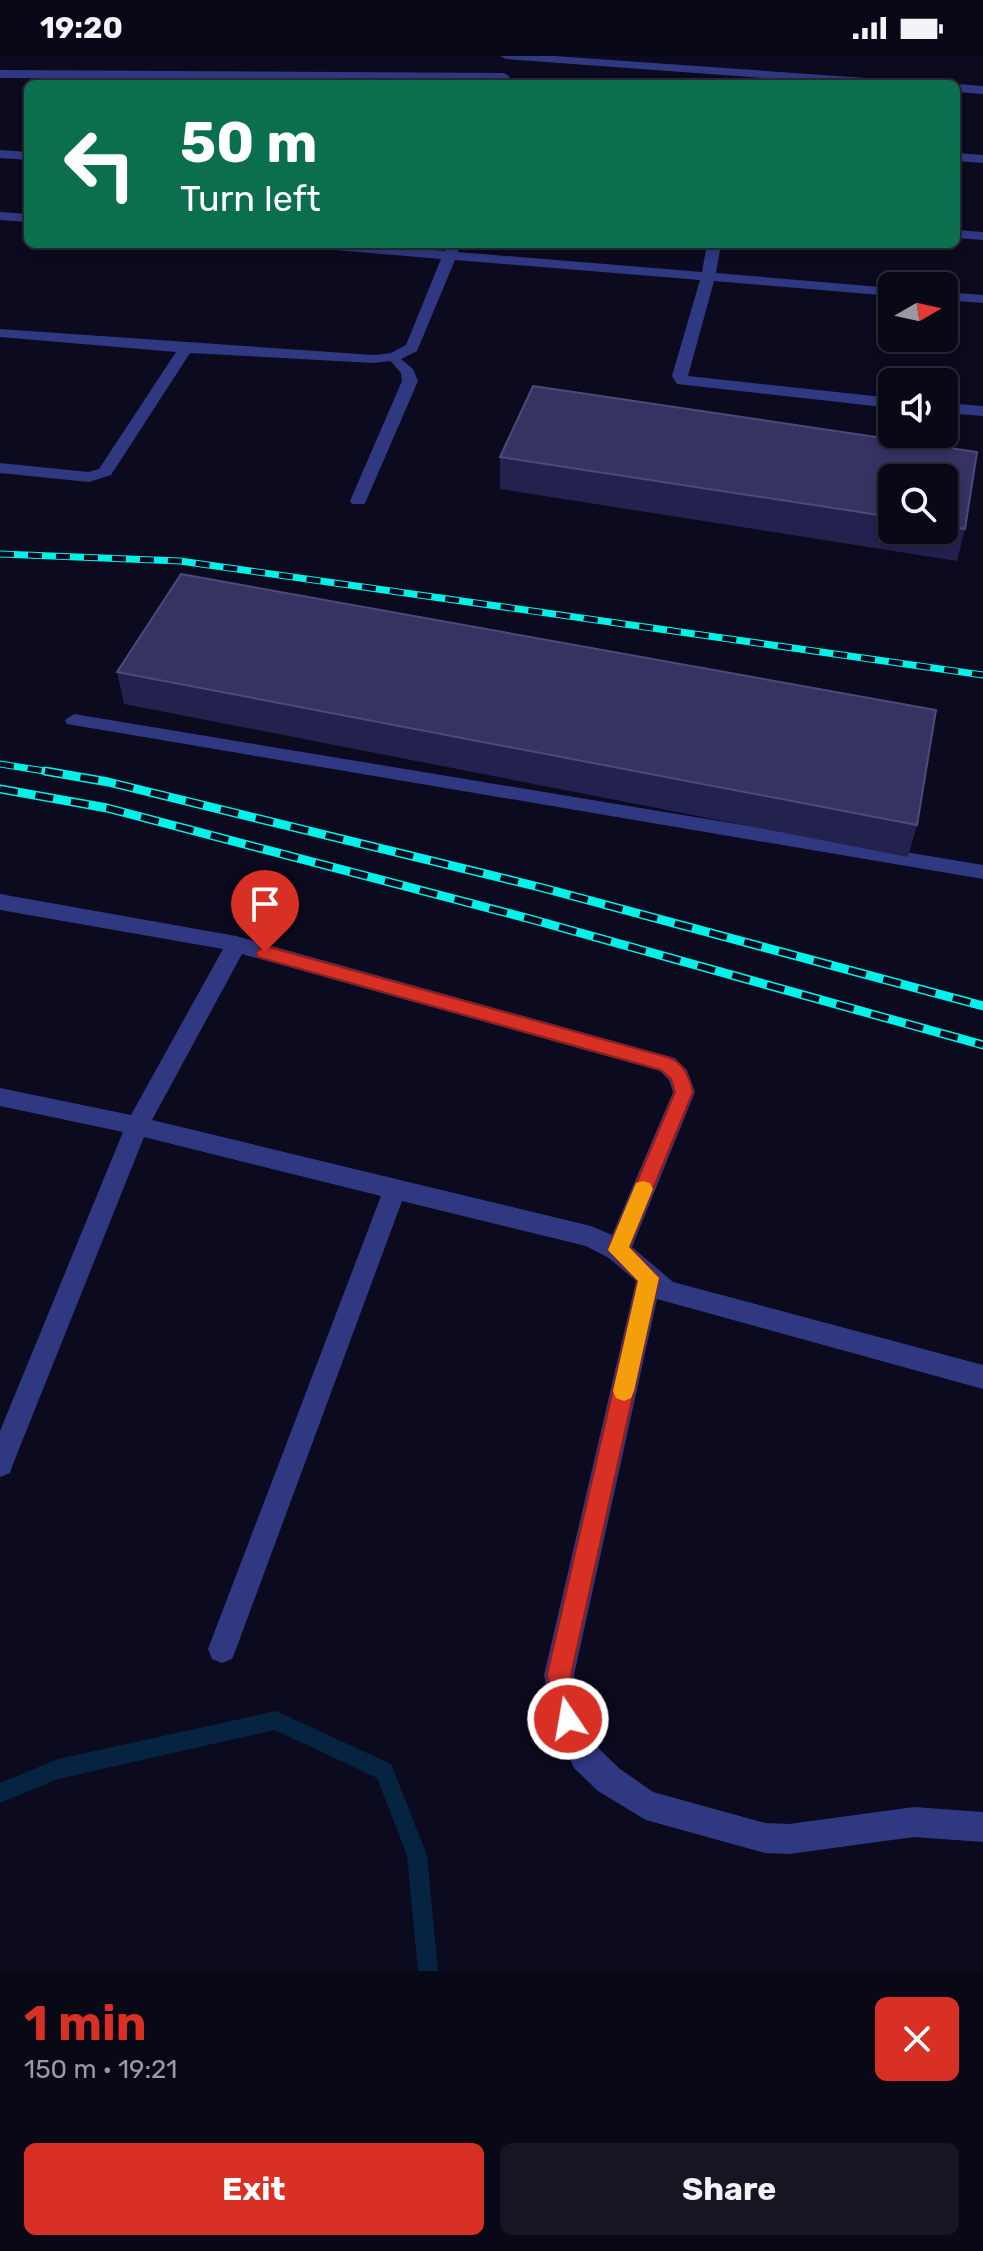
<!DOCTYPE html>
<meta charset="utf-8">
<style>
body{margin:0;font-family:Rubik,sans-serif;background:#161623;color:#f1f3f6;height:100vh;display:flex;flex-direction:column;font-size:30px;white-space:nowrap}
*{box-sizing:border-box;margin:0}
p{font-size:26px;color:#989aa1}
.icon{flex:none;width:44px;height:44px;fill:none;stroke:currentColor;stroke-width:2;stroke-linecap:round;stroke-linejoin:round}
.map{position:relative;height:1915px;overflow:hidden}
.details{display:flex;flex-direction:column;background:#080816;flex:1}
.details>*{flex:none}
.hud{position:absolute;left:24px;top:24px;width:936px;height:168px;border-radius:12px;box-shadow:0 4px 12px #0003,0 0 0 2px #292935;background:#0b6e4f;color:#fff;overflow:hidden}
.needle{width:52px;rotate:81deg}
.tools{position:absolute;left:878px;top:216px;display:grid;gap:16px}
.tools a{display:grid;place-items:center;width:80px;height:80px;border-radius:12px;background:#080816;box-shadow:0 4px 12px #0003,0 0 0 2px #292935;font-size:40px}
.pin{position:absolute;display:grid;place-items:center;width:68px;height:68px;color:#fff;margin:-82px -34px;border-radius:50% 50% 50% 0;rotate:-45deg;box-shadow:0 0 8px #0007}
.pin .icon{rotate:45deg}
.me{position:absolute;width:88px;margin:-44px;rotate:348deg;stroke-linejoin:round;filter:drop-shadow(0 0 6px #0008)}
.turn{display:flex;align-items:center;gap:28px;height:168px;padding:0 24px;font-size:36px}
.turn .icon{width:104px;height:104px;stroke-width:2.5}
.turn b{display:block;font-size:56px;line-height:68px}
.round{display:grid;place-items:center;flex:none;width:84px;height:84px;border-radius:12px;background:#161623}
.head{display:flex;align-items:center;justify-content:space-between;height:136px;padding:0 24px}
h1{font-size:48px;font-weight:700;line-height:60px;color:#d93025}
.cta{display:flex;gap:16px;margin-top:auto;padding:16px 24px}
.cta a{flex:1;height:92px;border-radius:12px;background:#d93025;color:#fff;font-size:32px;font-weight:700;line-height:92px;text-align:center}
.cta a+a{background:#161623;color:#f1f3f6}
.status{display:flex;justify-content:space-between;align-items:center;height:56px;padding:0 40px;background:#080816;direction:ltr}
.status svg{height:22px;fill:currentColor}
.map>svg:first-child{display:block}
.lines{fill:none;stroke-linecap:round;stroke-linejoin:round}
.stream{fill:#062441;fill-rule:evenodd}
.service{fill:#303882;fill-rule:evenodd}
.minor{fill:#303882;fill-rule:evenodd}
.rail-far1-casing{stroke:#00f2e9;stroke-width:7}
.rail-casing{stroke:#00f2e9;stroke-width:9}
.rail-far1{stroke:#0b0a1e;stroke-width:5;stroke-dasharray:14;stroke-linecap:butt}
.rail{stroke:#0b0a1e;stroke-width:6;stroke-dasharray:18;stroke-linecap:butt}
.wall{fill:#23214e;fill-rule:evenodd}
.building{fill:#353361;stroke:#4c4a7a;stroke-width:2}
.route{fill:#d93025;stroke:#8d1f18;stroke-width:2}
.slow{fill:#f59e0b}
</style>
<div class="status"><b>19:20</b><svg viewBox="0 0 49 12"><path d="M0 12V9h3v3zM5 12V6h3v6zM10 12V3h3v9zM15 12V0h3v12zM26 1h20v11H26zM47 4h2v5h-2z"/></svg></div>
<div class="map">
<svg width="983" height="1915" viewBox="0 0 983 1915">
<rect width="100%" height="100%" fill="#0b0a1e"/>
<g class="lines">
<!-- stream -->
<path class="stream" d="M 276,1655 L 391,1708 L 427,1799 L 438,1915 L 418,1915 L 407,1799 L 377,1722 L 275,1674 L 58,1723 L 0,1747 L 0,1727 L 58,1703 Z"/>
<!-- service -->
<path class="service" d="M 956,174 L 983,176 L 983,184 L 956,182 Z
M 394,297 L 413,313 L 418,325 L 366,445 L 364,448 L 352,448 L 350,445 L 402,325 L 401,317 L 387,301 Z
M 74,658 L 983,809 L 983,823 L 67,668 L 65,664 Z"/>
<!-- minor -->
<path class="minor" d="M 500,0 L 554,0 L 895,24 L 901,28 L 846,28 L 506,3 Z
M 0,14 L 504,17 L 510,21 L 504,25 L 0,22 Z
M 956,28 L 983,30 L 983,38 L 956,36 Z
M 0,94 L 28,96 L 28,104 L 0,102 Z
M 956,97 L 983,99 L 983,107 L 956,105 Z
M 0,156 L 28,158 L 28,166 L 0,164 Z
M 305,188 L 362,188 L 445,195 L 448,188 L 460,188 L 458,196 L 702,216 L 707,188 L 721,188 L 716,217 L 892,232 L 892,240 L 714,225 L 688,320 L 892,342 L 892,352 L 677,328 L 672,320 L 700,224 L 455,204 L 417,295 L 399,304 L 374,307 L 190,297 L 111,419 L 89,426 L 0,417 L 0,407 L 88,416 L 99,413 L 176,296 L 0,281 L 0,273 L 374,299 L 391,297 L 406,289 L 441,203 L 312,192 Z
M 944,236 L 983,239 L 983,247 L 944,244 Z
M 944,347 L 983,350 L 983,360 L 944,357 Z
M 0,838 L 236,880 L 675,1002 L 687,1014 L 695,1036 L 632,1191 L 673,1226 L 983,1309 L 983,1333 L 657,1243 L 574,1619 L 582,1661 L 596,1690 L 620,1713 L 653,1736 L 765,1767 L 789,1768 L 914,1751 L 983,1756 L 983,1786 L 914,1781 L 789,1798 L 765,1797 L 646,1764 L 598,1735 L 574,1712 L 553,1663 L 544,1619 L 636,1225 L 609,1202 L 586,1190 L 402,1145 L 236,1593 L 232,1603 L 222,1607 L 212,1603 L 208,1593 L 381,1140 L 144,1081 L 13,1408 L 10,1417 L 0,1421 L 0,1375 L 123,1076 L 0,1050 L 0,1032 L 131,1059 L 223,893 L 0,854 ZM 242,898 L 660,1015 L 669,1024 L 673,1036 L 612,1179 L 591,1170 L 152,1064 Z"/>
<defs>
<path id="rail-far1" d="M 0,498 L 180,505 L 983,619
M 0,708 L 57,717"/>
<path id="rail" d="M 45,715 L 108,726 L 543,832 L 983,950
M 0,733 L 107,752 L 534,864 L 983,989"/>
</defs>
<!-- rail-far1 casing -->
<use href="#rail-far1" class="rail-far1-casing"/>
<!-- rail casing -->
<use href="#rail" class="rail-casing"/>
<!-- rail-far1 -->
<use href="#rail-far1" class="rail-far1"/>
<!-- rail -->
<use href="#rail" class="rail"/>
</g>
<!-- wall -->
<path class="wall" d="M 533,330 L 977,396 L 965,473 L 957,505 L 500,433 L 500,401 ZM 892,422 L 944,422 L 944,474 L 892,474 Z
M 117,616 L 917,769 L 908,801 L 124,648 Z"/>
<!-- building -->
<path class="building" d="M 533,330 L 977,396 L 965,473 L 944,469 L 944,422 L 892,422 L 892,461 L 500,401 Z
M 181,518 L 936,654 L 917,769 L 117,616 Z"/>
<!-- route -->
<path class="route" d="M 265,890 L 667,1001 C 684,1006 689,1021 693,1036 L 629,1191 L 659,1222 L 571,1619 L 580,1663 L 576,1671 L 568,1675 L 559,1671 L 547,1619 L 638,1225 L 608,1194 L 675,1036 L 671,1023 L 661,1014 L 258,901 L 256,896 Z"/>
<!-- slow -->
<path class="slow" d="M 643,1125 L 650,1127 L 653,1133 L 629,1191 L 659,1222 L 634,1335 L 631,1342 L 624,1345 L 616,1342 L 613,1335 L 638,1225 L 608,1194 L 636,1127 Z"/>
</svg>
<div class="tools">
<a><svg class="needle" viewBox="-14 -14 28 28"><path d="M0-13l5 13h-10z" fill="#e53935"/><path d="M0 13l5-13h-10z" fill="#989aa1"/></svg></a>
<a><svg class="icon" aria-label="sound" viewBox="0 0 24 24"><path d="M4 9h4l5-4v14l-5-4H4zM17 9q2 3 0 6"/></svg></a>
<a><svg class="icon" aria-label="search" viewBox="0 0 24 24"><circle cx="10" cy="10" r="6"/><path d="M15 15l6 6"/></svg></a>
</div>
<div class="pin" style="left:265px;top:896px;background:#d93025"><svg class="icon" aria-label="arrive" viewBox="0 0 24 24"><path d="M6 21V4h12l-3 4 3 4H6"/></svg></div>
<svg class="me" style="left:568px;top:1663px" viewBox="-20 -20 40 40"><circle r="17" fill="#d93025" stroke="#fff" stroke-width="3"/><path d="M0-11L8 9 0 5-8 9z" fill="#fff"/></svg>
<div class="hud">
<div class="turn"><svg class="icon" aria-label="left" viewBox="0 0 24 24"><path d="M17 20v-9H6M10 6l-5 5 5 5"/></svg><div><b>50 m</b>Turn left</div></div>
</div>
</div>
<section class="details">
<div class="head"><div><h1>1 min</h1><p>150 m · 19:21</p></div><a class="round" style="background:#d93025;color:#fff"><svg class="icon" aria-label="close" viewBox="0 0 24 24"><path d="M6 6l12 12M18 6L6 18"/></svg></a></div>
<div class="cta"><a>Exit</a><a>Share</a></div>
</section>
